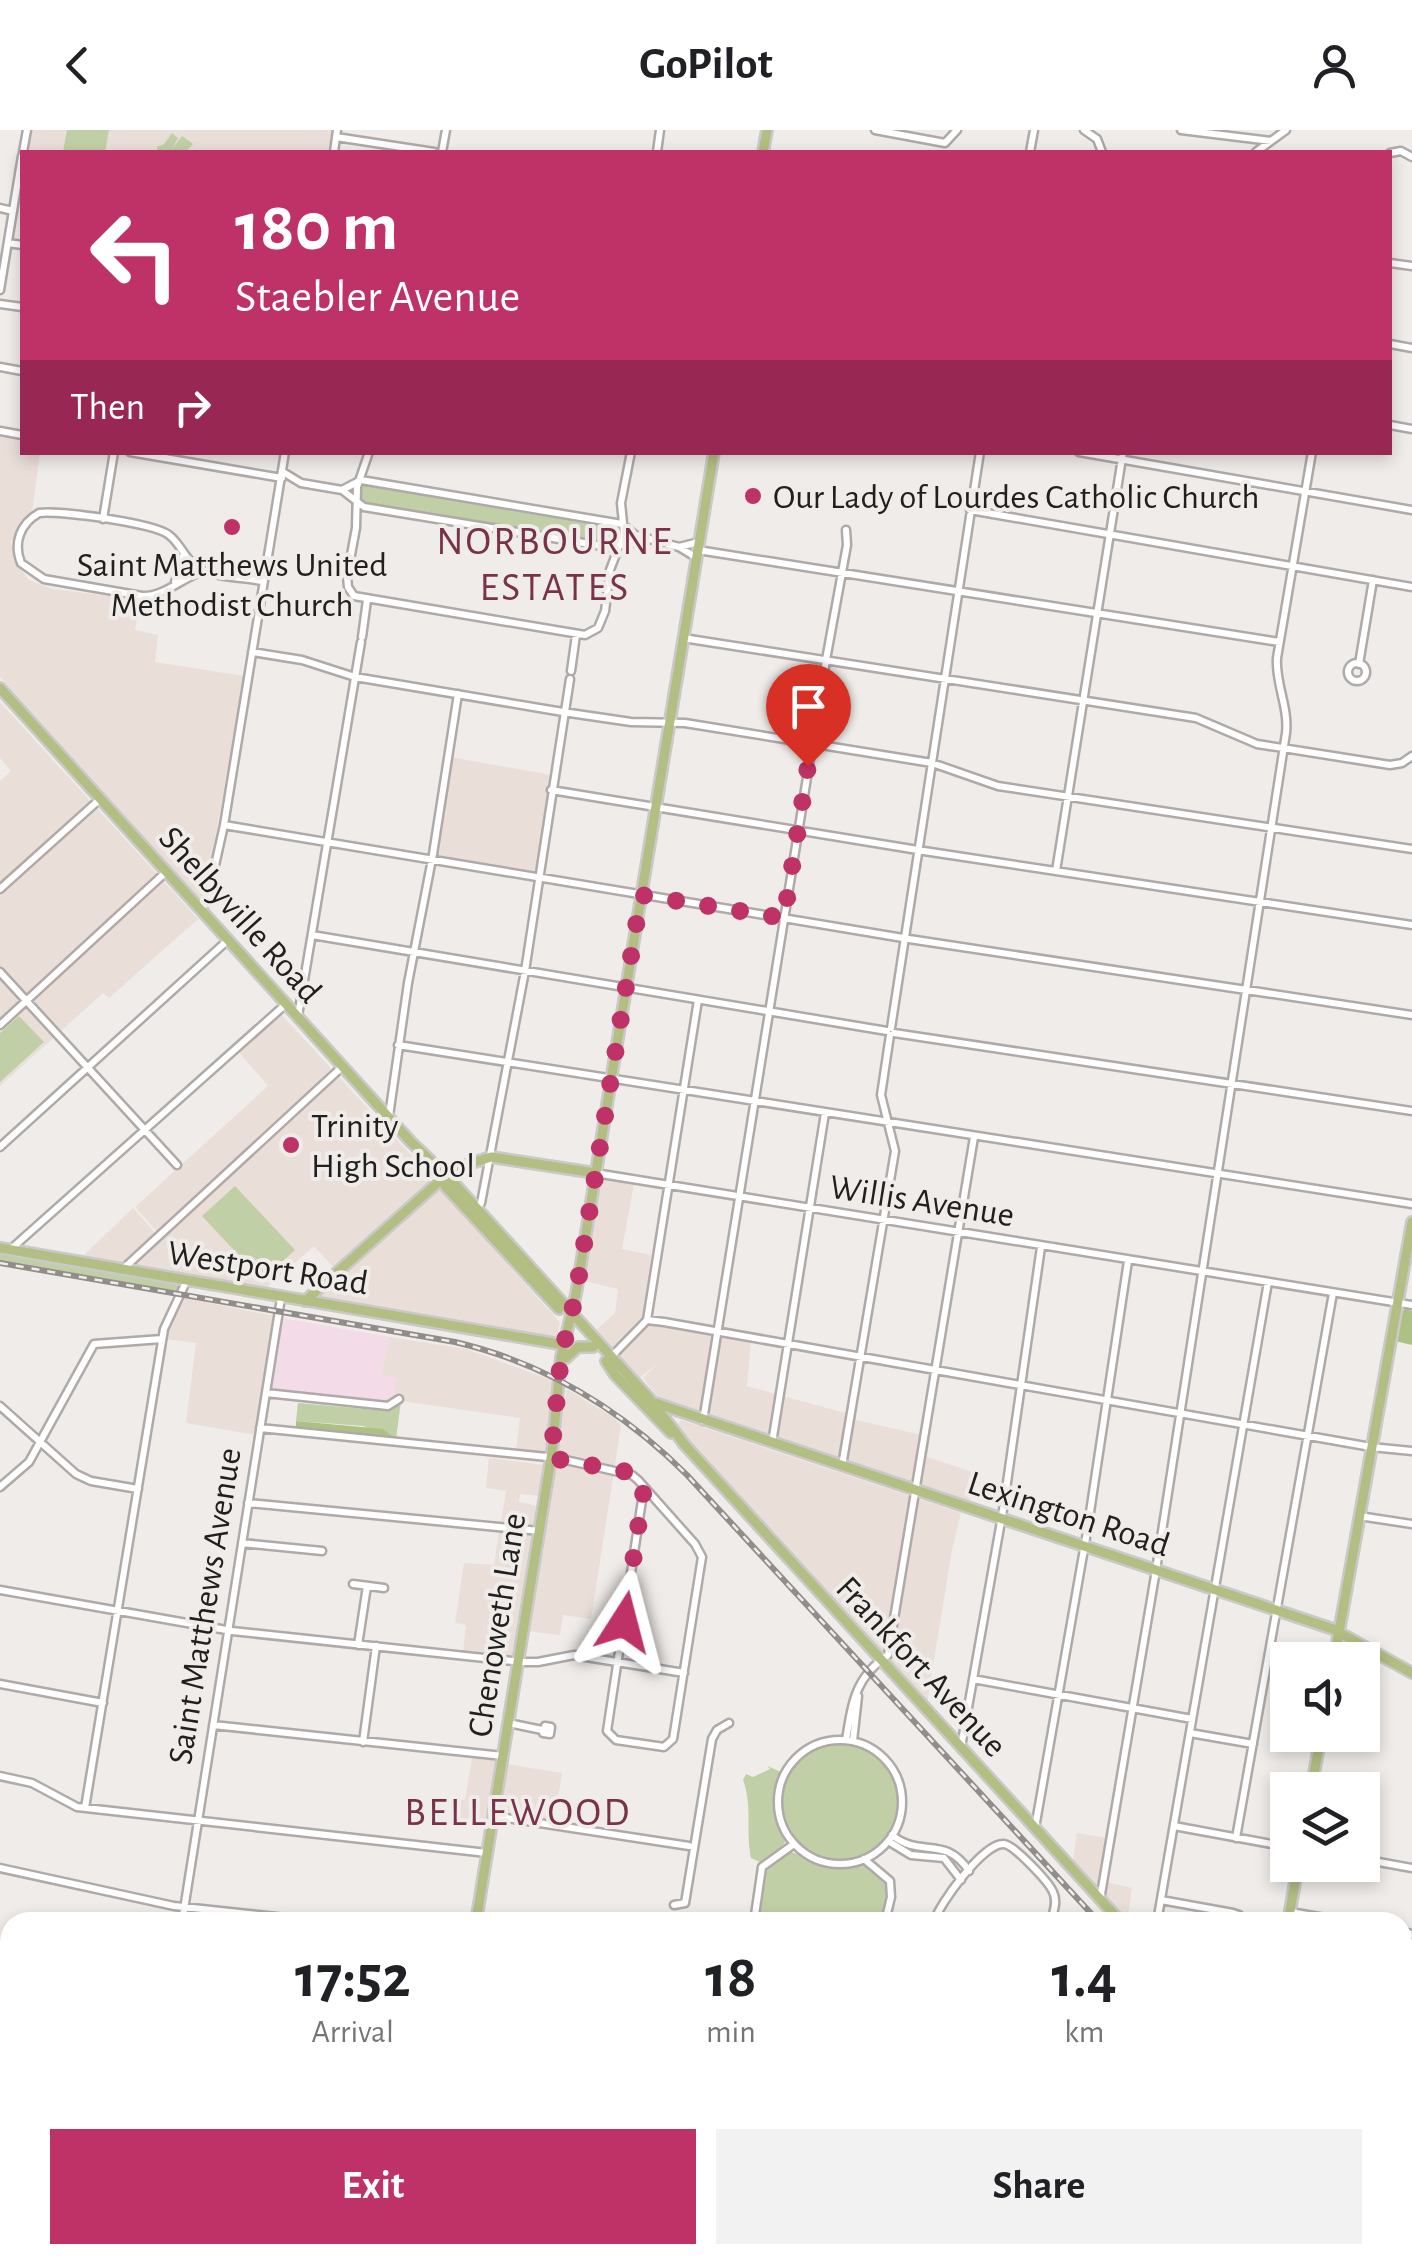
<!DOCTYPE html>
<style>
body{margin:0;font-family:"Alegreya Sans",sans-serif;background:#f2f2f2;color:#202124;height:100vh;display:flex;flex-direction:column;font-size:38px;white-space:nowrap}
*{box-sizing:border-box;margin:0}
p{font-size:32px;color:#757577}
.icon{flex:none;width:55px;height:55px;fill:none;stroke:currentColor;stroke-width:2;stroke-linecap:round;stroke-linejoin:round}
.map{position:relative;flex:1;overflow:hidden}
.drawer{position:absolute;left:0px;top:1782px;width:1412px;height:352px;display:flex;flex-direction:column;background:#fff;border-radius:30px 30px 0 0;box-shadow:0 5px 15px #0003}
.drawer>*{flex:none}
.banner{position:absolute;left:20px;top:20px;width:1372px;height:305px;border-radius:0px;box-shadow:0 5px 15px #0003;background:#be3268;color:#fff;overflow:hidden}
.controls{position:absolute;left:1270px;top:1512px;display:grid;gap:20px}
.controls a{display:grid;place-items:center;width:110px;height:110px;border-radius:0px;background:#fff;box-shadow:0 5px 15px #0003;font-size:50px}
.pin{position:absolute;display:grid;place-items:center;width:85px;height:85px;color:#fff;margin:-102px -42px;border-radius:50% 50% 50% 0;rotate:-45deg;box-shadow:0 0 10px #0007}
.pin .icon{rotate:45deg}
.me{position:absolute;width:110px;margin:-55px;rotate:9deg;stroke-linejoin:round;filter:drop-shadow(0 0 8px #0008)}
.turn{display:flex;align-items:center;gap:35px;height:210px;padding:0 50px;font-size:45px}
.turn .icon{width:130px;height:130px;stroke-width:2.5}
.turn b{display:block;font-size:70px;line-height:85px}
.then{display:flex;align-items:center;height:95px;padding:0 50px;background:#0003;gap:20px;font-size:38px}
.eta{display:flex;justify-content:space-evenly;align-items:center;height:170px;text-align:center}
.eta b{font-size:60px;font-weight:700;line-height:70px}
.action{display:flex;gap:20px;margin-top:auto;padding:20px 50px}
.action a{flex:1;height:115px;border-radius:0px;background:#be3268;color:#fff;font-size:40px;font-weight:700;line-height:115px;text-align:center}
.action a+a{background:#f2f2f2;color:#202124}
header{display:flex;justify-content:space-between;align-items:center;height:130px;padding:0 50px;background:#fff;font-size:45px;font-weight:700}
.map>svg:first-child{display:block}
.built{fill:#eaded8}
.industrial{fill:#f3dbe7}
.green{fill:#c1cfa6}
.forest{fill:#adc184}
.lines{fill:none;stroke-linecap:round;stroke-linejoin:round}
.minor-casing{stroke:#afaaa8;stroke-width:11}
.major-casing{stroke:#cac9c9;stroke-width:14}
.minor{stroke:#fff;stroke-width:6}
.major{stroke:#b3be82;stroke-width:9}
.rail-casing{stroke:#918d8b;stroke-width:6}
.rail{stroke:#f0ece9;stroke-width:2.5;stroke-dasharray:8;stroke-linecap:butt}
.route{stroke:#be3268;stroke-width:18;stroke-dasharray:0 32.4}
.poi-dot{fill:#be3268;stroke:#f0ece9;stroke-width:4}
.labels{text-anchor:middle;stroke-width:8;stroke-linejoin:round;paint-order:stroke}
.poi-label{font-size:35px;fill:#22201f;stroke:#f0ece9;text-anchor:start}
.street-label{font-size:35px;fill:#22201f;stroke:#f0ece9}
.quarter-label{font-size:40px;letter-spacing:2.5px;fill:#783249;stroke:#f0ece9}
</style>
<header><svg class="icon" aria-label="back" viewBox="0 0 24 24"><path d="M15 5l-7 7 7 7"/></svg>GoPilot<svg class="icon" aria-label="person" viewBox="0 0 24 24"><circle cx="12" cy="8" r="4"/><path d="M4 21q1-7 8-7t8 7"/></svg></header>
<div class="map">
<svg width="1412" height="2134" viewBox="0 0 1412 2134">
<rect width="100%" height="100%" fill="#f0ece9"/>
<!-- built -->
<path class="built" d="M 31,0 L 335,0 L 331,22 L 27,22 Z
M 0,306 L 22,310 L 22,322 L 40,323 L 32,382 L 11,412 L 14,431 L 29,450 L 53,459 L 140,470 L 135,500 L 158,505 L 155,532 L 244,546 L 205,764 L 200,769 L 0,547 Z
M 0,572 L 198,789 L 109,868 L 103,863 L 0,956 L 0,651 L 11,641 L 0,628 Z
M 450,627 L 551,645 L 536,742 L 532,744 L 438,729 L 435,725 Z
M 280,883 L 433,1049 L 336,1140 L 314,1116 L 263,1161 L 133,1138 L 134,1132 L 162,1107 L 135,1077 L 268,956 L 238,921 Z
M 602,1049 L 634,1054 L 622,1119 L 651,1125 L 643,1190 L 751,1211 L 747,1256 L 856,1286 L 856,1290 L 930,1307 L 927,1327 L 976,1343 L 969,1374 L 707,1286 L 712,1256 L 706,1255 L 700,1284 L 660,1270 L 643,1248 L 658,1233 L 638,1249 L 595,1201 L 615,1183 L 618,1159 L 585,1151 L 598,1054 Z
M 437,1060 L 443,1062 L 556,1188 L 560,1193 L 557,1206 L 549,1208 L 316,1168 Z
M 133,1078 L 156,1104 L 121,1136 L 82,1127 Z
M 185,1168 L 275,1186 L 256,1305 L 186,1293 L 196,1213 L 166,1209 L 170,1191 Z
M 390,1207 L 466,1219 L 554,1251 L 545,1323 L 516,1320 L 520,1288 L 401,1271 L 381,1244 Z
M 567,1259 L 614,1288 L 621,1296 L 591,1489 L 563,1485 L 560,1505 L 526,1501 Z
M 681,1290 L 961,1383 L 952,1420 L 927,1573 L 682,1305 L 676,1296 Z
M 489,1328 L 544,1335 L 539,1366 L 520,1364 L 519,1372 L 538,1376 L 535,1395 L 501,1391 L 506,1361 L 486,1358 Z
M 499,1400 L 535,1405 L 516,1527 L 463,1522 L 466,1495 L 455,1493 L 464,1433 L 494,1435 Z
M 472,1628 L 500,1631 L 490,1693 L 450,1687 L 454,1669 L 465,1670 Z
M 506,1634 L 562,1643 L 553,1699 L 496,1691 Z
M 1077,1703 L 1112,1709 L 1106,1752 L 1132,1758 L 1128,1787 L 1149,1792 L 1129,1792 L 1073,1730 Z"/>
<!-- industrial -->
<path class="industrial" d="M 282,1188 L 390,1207 L 381,1244 L 397,1248 L 394,1261 L 401,1271 L 387,1281 L 268,1269 Z"/>
<!-- green -->
<path class="green" d="M 67,0 L 109,0 L 105,22 L 63,22 Z
M 172,3 L 178,8 L 172,19 L 182,6 L 193,14 L 186,22 L 157,22 L 157,17 L 164,14 Z
M 367,354 L 619,396 L 622,403 L 619,413 L 613,415 L 370,375 L 360,370 L 359,359 Z
M 19,886 L 44,912 L 0,952 L 0,903 Z
M 235,1056 L 295,1120 L 262,1150 L 202,1086 Z
M 0,1123 L 166,1152 L 179,1156 L 177,1161 L 10,1134 L 0,1131 Z
M 401,1271 L 396,1309 L 363,1296 L 296,1291 L 298,1273 L 387,1281 Z
M 831,1612 C 881,1609 919,1660 890,1705 C 882,1717 867,1727 853,1730 C 775,1745 750,1631 831,1612 Z
M 767,1636 L 781,1642 L 776,1677 L 785,1712 L 781,1719 L 760,1732 L 751,1728 C 745,1701 753,1677 743,1650 L 746,1644 L 753,1647 L 770,1639 Z
M 791,1722 L 835,1737 L 870,1736 L 883,1746 L 888,1765 L 882,1792 L 757,1792 L 765,1738 Z"/>
<!-- forest -->
<path class="forest" d="M 1405,1179 L 1412,1181 L 1412,1215 L 1395,1211 L 1398,1185 Z
M 296,1291 L 383,1299 L 396,1309 L 296,1298 Z
M 936,2125 L 978,2125 L 1028,2134 L 947,2134 Z"/>
<g class="lines">
<defs>
<path id="minor" d="M 875,0 L 945,13 L 957,0
M 1084,0 L 1097,9 L 1102,22
M 1181,0 L 1271,11
M 336,7 L 434,22
M 23,22 L 27,0
M 334,22 L 337,0
M 442,22 L 446,0
M 657,22 L 660,0
M 1030,22 L 1034,0
M 1256,22 L 1286,0
M 1390,23 L 1401,21 L 1412,27
M 0,78 L 13,81
M 8,113 L 22,115
M 1390,133 L 1412,136
M 0,160 L 22,26
M 0,174 L 22,177
M 1390,214 L 1412,218
M 0,237 L 22,241
M 1390,295 L 1412,299
M 0,301 L 22,305
M 130,322 L 282,348
M 369,322 L 357,357 L 356,398 L 347,446 L 348,457 L 354,466 L 585,505 L 598,498 L 605,481 L 610,440 L 624,403 L 621,373 L 631,322
M 1079,322 L 1412,380
M 283,342 L 301,353 L 342,360 L 364,377 L 608,417 L 648,410
M 342,360 L 361,350 L 622,394 L 635,405 L 679,417 L 697,428
M 970,380 L 1412,457
M 103,389 L 114,322
M 679,417 L 699,412
M 698,420 L 1279,512
M 204,441 C 182,447 165,467 142,466 L 44,449 L 21,433 C 13,413 20,394 39,383 C 58,380 154,393 169,405 C 182,415 185,431 200,439 C 218,448 243,447 262,451
M 175,452 L 183,426
M 362,507 L 367,470
M 683,508 L 1196,588 L 1257,614 L 1390,635 L 1402,633 L 1412,626
M 252,522 L 302,530 L 355,547 L 563,582 L 631,592 L 685,593 L 932,633 L 998,656 L 1412,719
M1348 542a9 9 0 1 1 18 0a9 9 0 1 1-18 0Z
M 1359,534 L 1373,450
M 571,541 L 576,505
M 551,660 L 924,721 L 1412,795
M 224,695 L 909,809 L 1412,885
M 1056,741 L 1123,322
M 0,759 L 100,669
M 200,780 L 207,771 L 224,695 L 285,322
M 312,805 L 887,901
M 0,842 L 177,1035
M 298,886 L 361,512
M 0,895 L 166,742
M 891,898 L 980,322
M 894,903 L 1412,981
M 398,915 L 1412,1074
M 389,986 L 408,853 L 433,724 L 458,564
M 0,1017 L 228,810
M 595,1043 L 1412,1175
M 477,1077 L 481,1073 L 525,841 L 570,549
M 11,1119 L 286,874
M 123,1139 L 343,936
M 647,1190 L 698,870
M 611,1227 L 647,1190 L 664,1192 L 1371,1317 L 1412,1321
M 266,1263 L 388,1276 L 399,1269
M 0,1276 L 76,1344 L 91,1351 L 138,1359
M 703,1291 L 826,530 L 847,415 L 846,400
M 260,1298 L 557,1328 L 632,1345 L 638,1350 L 695,1414 L 702,1427 L 673,1609 L 664,1617 L 616,1610 L 607,1601 L 644,1357
M 772,1313 L 825,983
M 842,1336 L 895,1021 L 881,965 L 890,905
M 0,1357 L 29,1332 L 94,1214 L 162,1209
M 248,1373 L 540,1401
M 1359,1386 L 1412,1394
M 242,1413 L 322,1421
M 353,1454 L 384,1458
M 0,1460 L 232,1501 L 522,1532 L 538,1532 L 574,1525 L 684,1543
M 358,1515 L 367,1456
M 973,1549 L 1192,1589
M 0,1554 L 103,1573
M 508,1593 L 542,1600
M 213,1595 L 503,1626
M 545,1596 L 551,1597 L 550,1604 L 543,1603 Z
M 1190,1603 L 1253,1614
M 846,1610 C 852,1573 855,1547 888,1525 L 974,1007
M778 1672a62 62 0 1 1 124 0a62 62 0 1 1-124 0Z
M 853,1611 L 858,1566
M 363,1612 L 376,1516
M 961,1617 L 1003,1380 L 1041,1117
M 0,1646 L 32,1653 L 77,1677 L 487,1723
M 85,1678 L 164,1199 L 186,1152
M 493,1686 L 689,1716
M 1174,1696 L 1288,1717
M 1035,1698 L 1087,1402 L 1128,1131
M 892,1705 C 921,1729 944,1704 969,1741
M 1236,1708 L 1333,1163
M 888,1711 L 911,1725 L 944,1728 L 961,1750
M 864,1729 L 890,1751 L 891,1767 L 885,1792
M 1362,1729 L 1412,1738
M 0,1738 L 174,1776 L 323,1792
M 1100,1770 L 1156,1440 L 1286,603 C 1289,577 1275,553 1277,528 L 1312,322
M 1161,1770 L 1233,1783 L 1239,1785 L 1239,1792
M 674,1775 L 685,1773 L 712,1609 L 717,1600 L 729,1593
M 1290,1782 L 1349,1792
M 477,1789 L 495,1792
M 182,1792 L 281,1168
M 754,1792 L 762,1737 L 794,1714
M 934,1792 C 939,1774 984,1712 1004,1714 C 1014,1715 1049,1752 1053,1762 C 1058,1771 1053,1783 1051,1792
M 1157,1792 L 1268,1152
M 1402,1802 L 1412,1804
M 0,1825 L 10,1827
M 0,1972 L 10,1973
M 1402,2063 L 1412,2009
M 0,2067 L 10,2065
M 479,2125 L 603,2134
M 746,2125 L 748,2134
M 1392,2125 L 1401,2134
M 711,2134 L 713,2125
M 818,2134 L 822,2131 L 830,2134
M 1229,2134 L 1230,2125
M 1344,2134 L 1352,2125"/>
<path id="major" d="M 763,22 L 767,0
M 0,558 L 411,1012 L 452,1051 L 649,1268 L 685,1315
M 444,1047 L 445,1056 L 559,1179
M 0,1118 L 565,1215
M 305,1171 L 453,1039 L 491,1027 L 595,1043
M 566,1228 L 578,1217 L 593,1217
M 606,1231 L 615,1245 L 671,1303
M 655,1273 L 1333,1499 L 1412,1543
M 683,1313 L 1121,1792
M 1334,1530 L 1412,1092
M 1311,1660 L 1321,1605
M 476,1792 L 552,1322 L 561,1227 L 576,1164 L 714,322
M 1288,1792 L 1298,1735
M 1402,2097 L 1412,2106
M 420,2134 L 422,2125"/>
</defs>
<!-- minor casing -->
<use href="#minor" class="minor-casing"/>
<!-- major casing -->
<use href="#major" class="major-casing"/>
<!-- minor -->
<use href="#minor" class="minor"/>
<!-- major -->
<use href="#major" class="major"/>
<defs>
<path id="rail" d="M 0,1133 L 455,1212 C 545,1233 622,1280 687,1345 L 1099,1792
M 1402,2118 L 1412,2127"/>
</defs>
<!-- rail casing -->
<use href="#rail" class="rail-casing"/>
<!-- rail -->
<use href="#rail" class="rail"/>
</g>
<g class="lines">
<!-- route -->
<path class="route" d="M 624,1492 L 644,1358 L 628,1342 L 551,1328 L 561,1227 L 576,1164 L 641,765 L 784,788 L 808,636"/>
</g>
<!-- markers -->
<g class="poi-dot">
<circle cx="753" cy="366" r="10"/>
<circle cx="232" cy="397" r="10"/>
<circle cx="291" cy="1015" r="10"/>
</g>
<g class="labels">
<!-- poi labels -->
<g class="poi-label">
<text x="773" y="378">Our Lady of Lourdes Catholic Church</text>
<text x="232" y="446" text-anchor="middle">Saint Matthews United<tspan x="232" dy="40">Methodist Church</tspan></text>
<text x="311" y="1007">Trinity<tspan x="311" dy="40">High School</tspan></text>
</g>
<!-- street labels -->
<g class="street-label">
<text transform="translate(241 784) rotate(48)" y="12">Shelbyville Road</text>
<text transform="translate(922 1070) rotate(9)" y="12">Willis Avenue</text>
<text transform="translate(268 1137) rotate(9)" y="12">Westport Road</text>
<text transform="translate(1069 1383) rotate(18)" y="12">Lexington Road</text>
<text transform="translate(204 1476) rotate(-81)" y="12">Saint Matthews Avenue</text>
<text transform="translate(496 1495) rotate(-81)" y="12">Chenoweth Lane</text>
<text transform="translate(922 1536) rotate(47)" y="12">Frankfort Avenue</text>
</g>
<!-- quarter labels -->
<g class="quarter-label">
<text x="555" y="424">NORBOURNE<tspan x="555" dy="46">ESTATES</tspan></text>
<text x="518" y="1695">BELLEWOOD</text>
</g>
</g>
</svg>
<div class="controls">
<a><svg class="icon" aria-label="sound" viewBox="0 0 24 24"><path d="M4 9h4l5-4v14l-5-4H4zM17 9q2 3 0 6"/></svg></a>
<a><svg class="icon" aria-label="layers" viewBox="0 0 24 24"><path d="M12 4l9 5-9 5-9-5zM3 14l9 5 9-5"/></svg></a>
</div>
<div class="pin" style="left:808px;top:636px;background:#d93025"><svg class="icon" aria-label="arrive" viewBox="0 0 24 24"><path d="M6 21V4h12l-3 4 3 4H6"/></svg></div>
<svg class="me" style="left:624px;top:1492px" viewBox="-20 -20 40 40"><path d="M0-17L14 15 0 8-14 15z" fill="#be3268" stroke="#fff" stroke-width="4"/></svg>
<div class="banner">
<div class="turn"><svg class="icon" aria-label="left" viewBox="0 0 24 24"><path d="M17 20v-9H6M10 6l-5 5 5 5"/></svg><div><b>180 m</b>Staebler Avenue</div></div>
<div class="then">Then<svg class="icon" aria-label="right" viewBox="0 0 24 24"><path d="M7 20v-9h11M14 6l5 5-5 5"/></svg></div>
</div>
<section class="drawer">
<div class="eta">
<div><b>17:52</b><p>Arrival</p></div>
<div><b>18</b><p>min</p></div>
<div><b>1.4</b><p>km</p></div>
</div>
<div class="action"><a>Exit</a><a>Share</a></div>
</section>
</div>
